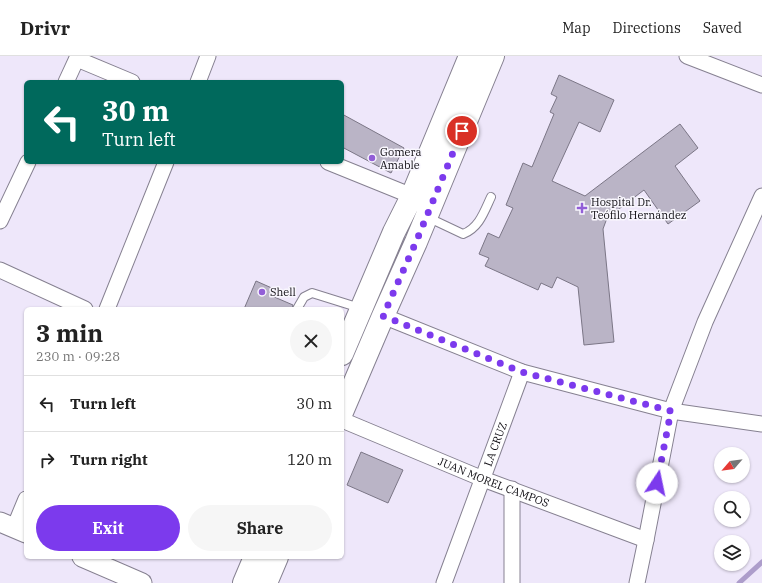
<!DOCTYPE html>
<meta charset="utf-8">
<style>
body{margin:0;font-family:"IBM Plex Serif",serif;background:#f6f6f6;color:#222;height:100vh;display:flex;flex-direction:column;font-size:15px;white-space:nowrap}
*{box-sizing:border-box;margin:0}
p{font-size:13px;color:#767676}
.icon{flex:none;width:22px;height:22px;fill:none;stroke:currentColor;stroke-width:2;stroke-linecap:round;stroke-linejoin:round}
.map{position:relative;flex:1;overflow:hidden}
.panel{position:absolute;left:24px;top:251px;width:320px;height:252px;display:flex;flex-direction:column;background:#fff;border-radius:6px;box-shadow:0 1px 3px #0004}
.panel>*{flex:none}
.hud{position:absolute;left:24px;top:24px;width:320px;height:84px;border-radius:6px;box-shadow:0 1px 3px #0004;background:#00695c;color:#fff;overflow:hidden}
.needle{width:26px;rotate:242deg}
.tools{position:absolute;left:714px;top:391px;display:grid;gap:8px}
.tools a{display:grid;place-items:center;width:36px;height:36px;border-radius:50%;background:#fff;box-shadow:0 1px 3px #0004;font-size:20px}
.pin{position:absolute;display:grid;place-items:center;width:34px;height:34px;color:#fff;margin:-17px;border:2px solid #fff;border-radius:50%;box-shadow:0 1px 4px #0007}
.me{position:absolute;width:44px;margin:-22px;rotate:11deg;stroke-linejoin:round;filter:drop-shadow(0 0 3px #0008)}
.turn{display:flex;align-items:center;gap:14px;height:84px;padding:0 12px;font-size:18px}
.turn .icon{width:52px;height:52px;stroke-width:2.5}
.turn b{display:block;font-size:28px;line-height:34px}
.round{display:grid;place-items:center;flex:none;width:42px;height:42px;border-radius:21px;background:#f6f6f6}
.headline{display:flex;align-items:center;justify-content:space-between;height:68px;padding:0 12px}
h1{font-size:24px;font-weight:700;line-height:30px}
.action{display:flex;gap:8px;margin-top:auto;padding:8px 12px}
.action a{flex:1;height:46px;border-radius:24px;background:#7c3aed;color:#fff;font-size:16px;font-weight:700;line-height:46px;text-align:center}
.action a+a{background:#f6f6f6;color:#222}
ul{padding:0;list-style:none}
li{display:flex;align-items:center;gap:12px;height:56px;padding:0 12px;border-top:1px solid #e0e0e0}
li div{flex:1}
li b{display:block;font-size:15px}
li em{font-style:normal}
header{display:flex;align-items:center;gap:24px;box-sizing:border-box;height:56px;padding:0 20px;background:#fff;border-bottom:1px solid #e0e0e0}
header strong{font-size:19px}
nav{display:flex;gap:22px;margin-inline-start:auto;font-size:14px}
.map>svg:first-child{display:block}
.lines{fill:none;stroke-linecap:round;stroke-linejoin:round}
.stream{stroke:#ad9dcb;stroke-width:5}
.building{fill:#bab4c6;stroke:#7b7686}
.service-casing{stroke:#868191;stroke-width:10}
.minor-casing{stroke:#868191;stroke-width:17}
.tertiary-casing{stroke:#868191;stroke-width:21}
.primary-casing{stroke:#868191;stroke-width:24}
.service{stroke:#fff;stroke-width:8}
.minor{stroke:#fff;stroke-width:15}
.tertiary{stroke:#fff;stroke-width:19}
.primary{stroke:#fff;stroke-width:22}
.route{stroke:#7c3aed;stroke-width:7;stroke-dasharray:0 12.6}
.poi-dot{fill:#925ed7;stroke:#f9f7fe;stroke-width:1.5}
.labels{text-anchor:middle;stroke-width:3;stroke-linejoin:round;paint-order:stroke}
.poi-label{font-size:11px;fill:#100e14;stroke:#f9f7fe;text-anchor:start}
.street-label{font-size:11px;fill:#100e14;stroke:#f9f7fe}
</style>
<header>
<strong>Drivr</strong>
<nav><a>Map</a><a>Directions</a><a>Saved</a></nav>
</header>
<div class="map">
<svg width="762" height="527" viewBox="0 0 762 527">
<rect width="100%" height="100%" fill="#eee7fa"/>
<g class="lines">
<!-- stream -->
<path class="stream" d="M 739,527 L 762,506"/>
</g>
<!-- building -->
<path class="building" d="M 559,19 L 614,44 L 600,76 L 579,66 L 552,125 L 585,140 L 680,68 L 698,92 L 675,110 L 700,145 L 668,168 L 644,134 L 607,162 L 603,173 L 614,286 L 584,289 L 578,231 L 557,221 L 552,232 L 541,227 L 538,234 L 485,210 L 489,202 L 479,198 L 488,177 L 499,182 L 513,152 L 506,149 L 523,107 L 532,111 L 554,58 L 550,56 L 557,41 L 551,38 Z
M 342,58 L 404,92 L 391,117 L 342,91 Z
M 256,225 L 274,233 L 272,240 L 293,249 L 292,253 L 244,253 Z
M 361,396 L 403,414 L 388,447 L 347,429 Z"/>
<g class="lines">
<defs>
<path id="service" d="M 427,161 L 463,178 C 479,172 484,156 491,141
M 297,253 L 304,241 L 312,237 L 360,252"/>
<g id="minor">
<path d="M 687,0 L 762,29"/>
<path d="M 77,3 L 132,26"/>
<path d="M 66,26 L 78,0"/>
<path d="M 198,26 L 208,0"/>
<path d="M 328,106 L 412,140"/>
<path d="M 0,165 L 28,106"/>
<path d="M 0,214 L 85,253"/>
<path d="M 107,253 L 166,106"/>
<path d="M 383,260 L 522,316 L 671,355 L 762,368"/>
<path id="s1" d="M 342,364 L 483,423 L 646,484"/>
<path d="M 14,472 L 26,443"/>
<path id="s2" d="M 444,527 L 522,316"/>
<path d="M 512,527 L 512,433"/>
<path d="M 637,527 L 646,484 L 671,355 L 705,266 L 762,140"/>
</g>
<path id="tertiary" d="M 0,466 L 26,477
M 82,501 L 142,527"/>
<path id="primary" d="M 342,298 L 394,176 L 412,140 L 470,0
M 342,356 L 383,260 L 416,186 L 493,0
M 244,527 L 255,501
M 266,527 L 277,501"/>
</defs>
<!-- service casing -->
<use href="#service" class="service-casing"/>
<!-- minor casing -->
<use href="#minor" class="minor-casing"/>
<!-- tertiary casing -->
<use href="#tertiary" class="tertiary-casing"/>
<!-- primary casing -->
<use href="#primary" class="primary-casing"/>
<!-- service -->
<use href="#service" class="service"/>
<!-- minor -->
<use href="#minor" class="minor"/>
<!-- tertiary -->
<use href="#tertiary" class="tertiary"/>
<!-- primary -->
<use href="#primary" class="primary"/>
</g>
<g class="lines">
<!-- route -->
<path class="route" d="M 462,75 L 416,186 L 383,260 L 522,316 L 671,355 L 657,427"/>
</g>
<!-- markers -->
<g class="poi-dot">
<circle cx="372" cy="102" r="4"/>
<path d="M580 146h4v4h4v4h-4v4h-4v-4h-4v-4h4z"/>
<circle cx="262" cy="236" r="4"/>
</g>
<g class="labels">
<!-- poi labels -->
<g class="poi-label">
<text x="380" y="100">Gomera<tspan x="380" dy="13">Amable</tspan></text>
<text x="591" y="150">Hospital Dr.<tspan x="591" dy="13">Teófilo Hernández</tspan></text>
<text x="270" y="240">Shell</text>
</g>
<!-- street labels -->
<g class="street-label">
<text dy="4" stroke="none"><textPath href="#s2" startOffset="148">LA CRUZ</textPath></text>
<text dy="4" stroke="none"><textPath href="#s1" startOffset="164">JUAN MOREL CAMPOS</textPath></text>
</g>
</g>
</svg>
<div class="tools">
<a><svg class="needle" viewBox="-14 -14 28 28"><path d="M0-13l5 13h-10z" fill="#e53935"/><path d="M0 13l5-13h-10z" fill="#767676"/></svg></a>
<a><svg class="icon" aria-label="search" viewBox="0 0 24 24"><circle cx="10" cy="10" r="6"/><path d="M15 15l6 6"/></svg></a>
<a><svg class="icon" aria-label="layers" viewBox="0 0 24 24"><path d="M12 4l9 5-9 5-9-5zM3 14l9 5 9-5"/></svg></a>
</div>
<div class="pin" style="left:462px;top:75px;background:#d93025"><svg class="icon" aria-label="arrive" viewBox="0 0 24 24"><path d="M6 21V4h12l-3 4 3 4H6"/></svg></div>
<svg class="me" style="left:657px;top:427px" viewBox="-20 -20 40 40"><circle r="19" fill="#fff"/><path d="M0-13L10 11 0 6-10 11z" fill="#7c3aed"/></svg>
<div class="hud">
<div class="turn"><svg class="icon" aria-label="left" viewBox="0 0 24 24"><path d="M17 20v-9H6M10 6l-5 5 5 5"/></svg><div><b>30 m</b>Turn left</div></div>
</div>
<section class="panel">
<div class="headline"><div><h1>3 min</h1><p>230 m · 09:28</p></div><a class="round"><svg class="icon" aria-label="close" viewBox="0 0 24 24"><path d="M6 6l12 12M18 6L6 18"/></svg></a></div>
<ul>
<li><svg class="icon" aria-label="left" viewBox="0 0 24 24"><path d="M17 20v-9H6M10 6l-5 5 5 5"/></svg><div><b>Turn left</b></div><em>30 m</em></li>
<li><svg class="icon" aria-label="right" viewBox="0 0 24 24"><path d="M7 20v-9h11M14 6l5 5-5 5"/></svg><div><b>Turn right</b></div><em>120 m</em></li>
</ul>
<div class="action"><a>Exit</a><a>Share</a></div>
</section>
</div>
